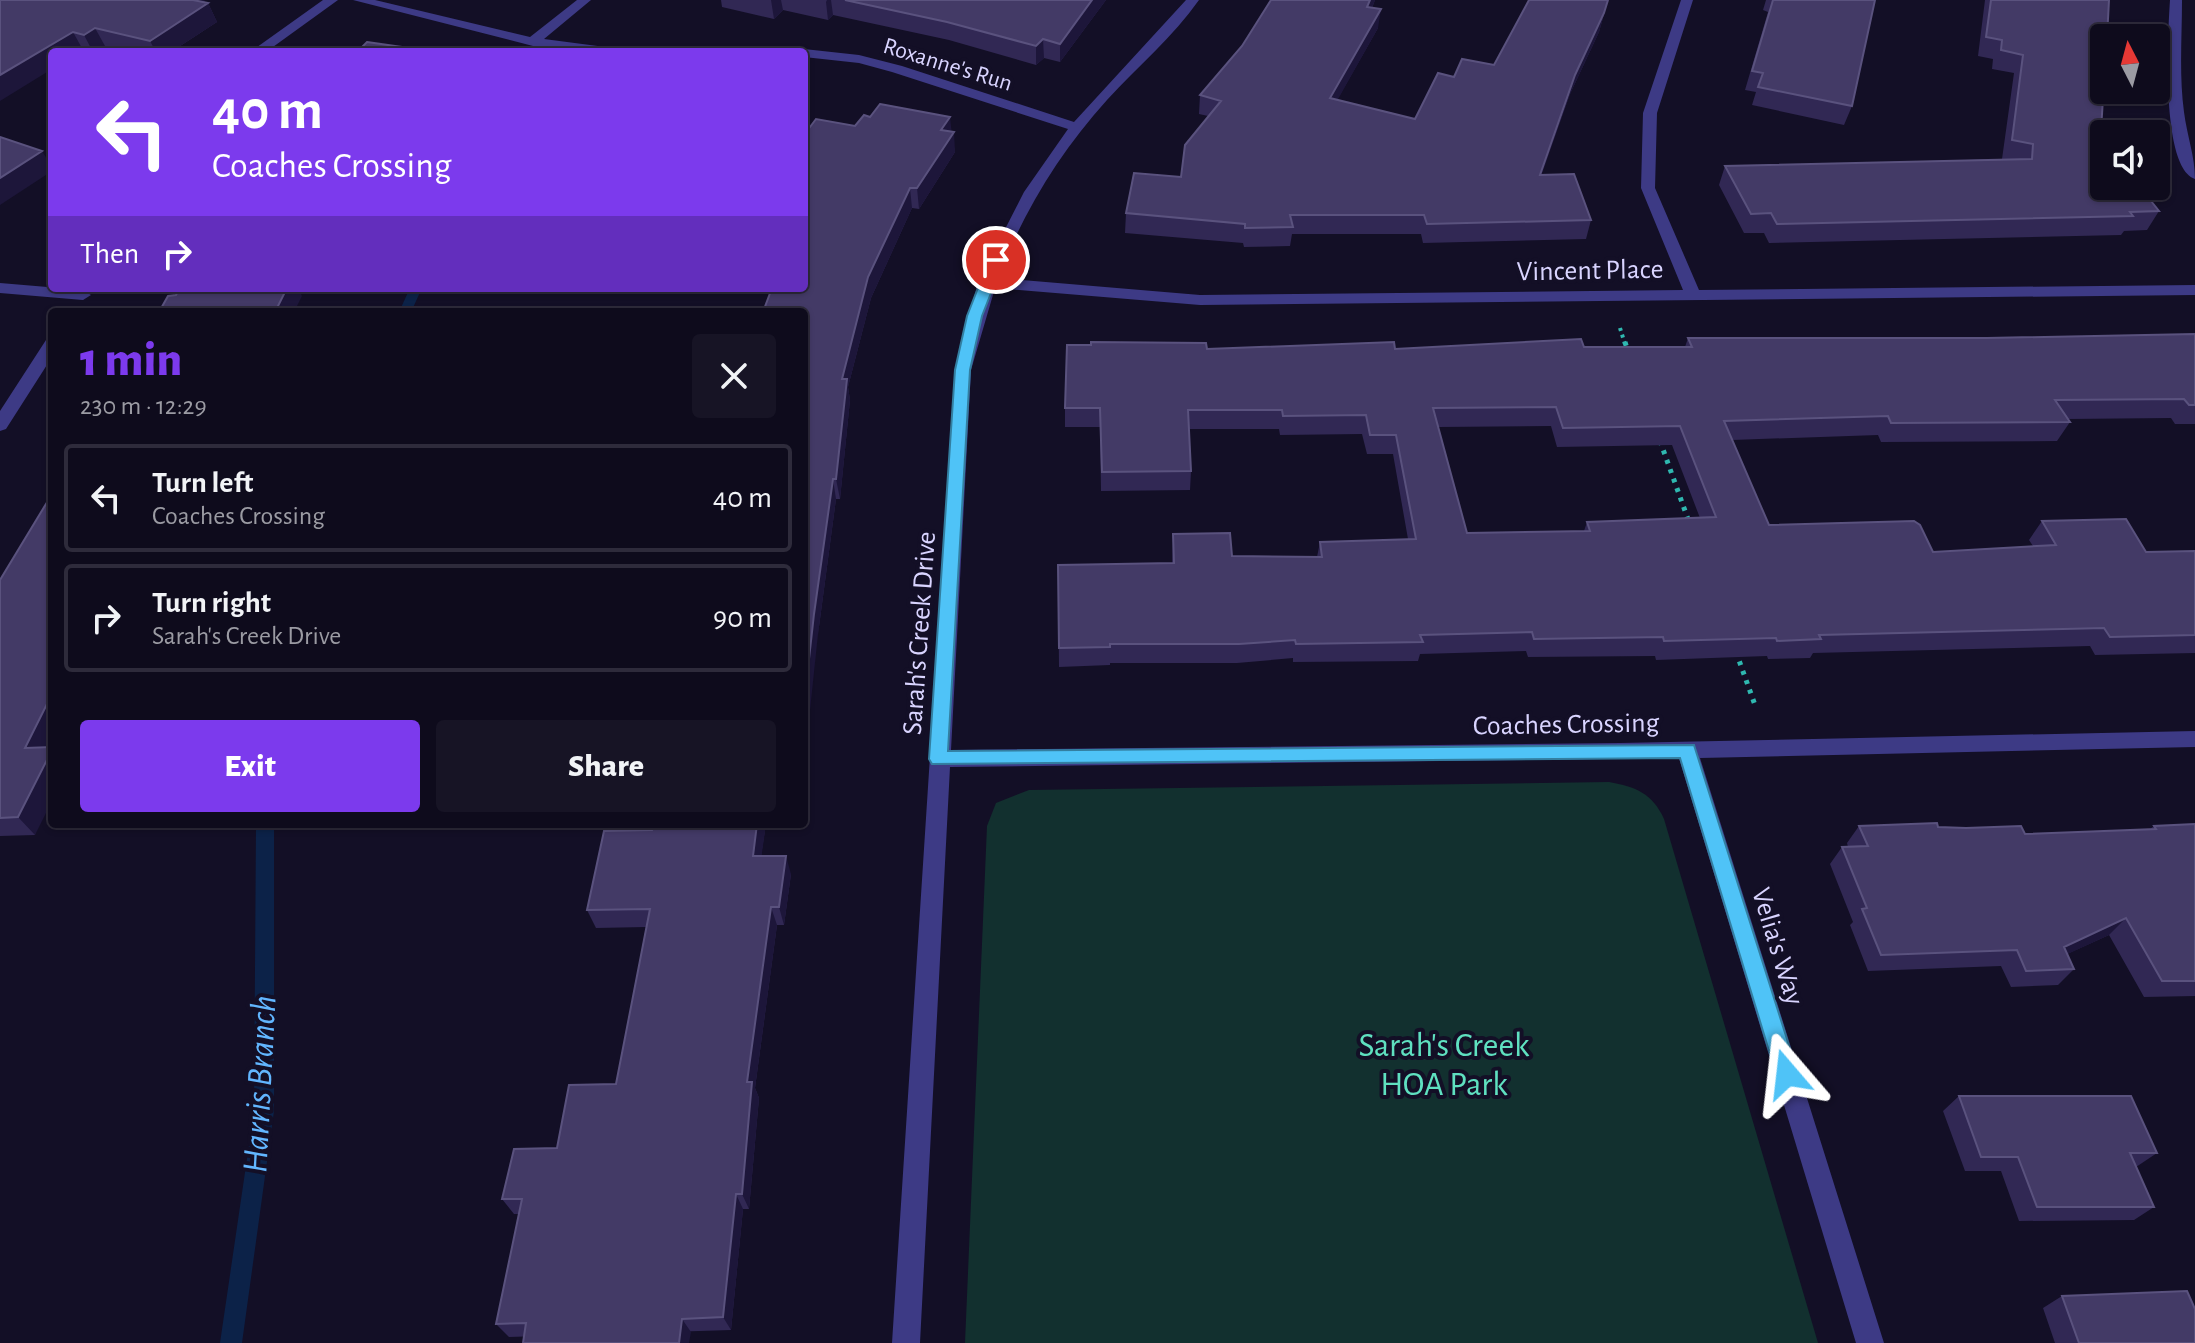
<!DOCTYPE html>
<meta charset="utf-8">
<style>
body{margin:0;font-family:"Alegreya Sans",sans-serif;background:#171425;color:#f1f3f6;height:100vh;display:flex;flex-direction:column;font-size:30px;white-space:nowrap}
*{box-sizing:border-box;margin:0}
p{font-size:26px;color:#9b9ba3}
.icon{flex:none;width:44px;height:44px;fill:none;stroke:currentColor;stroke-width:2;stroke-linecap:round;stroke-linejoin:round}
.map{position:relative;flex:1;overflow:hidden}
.details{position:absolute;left:48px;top:308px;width:760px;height:520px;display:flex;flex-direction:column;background:#0e0b1c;border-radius:8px;box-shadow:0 2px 6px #0004,0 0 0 2px #2e2b3b}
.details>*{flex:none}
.banner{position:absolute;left:48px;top:48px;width:760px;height:244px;border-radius:8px;box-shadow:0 2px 6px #0004,0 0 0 2px #2e2b3b;background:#7c3aed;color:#fff;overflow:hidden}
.needle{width:52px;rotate:354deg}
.tools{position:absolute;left:2090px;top:24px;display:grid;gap:16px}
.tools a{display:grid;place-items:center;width:80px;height:80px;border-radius:8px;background:#0e0b1c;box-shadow:0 2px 6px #0004,0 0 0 2px #2e2b3b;font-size:40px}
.pin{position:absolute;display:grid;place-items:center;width:68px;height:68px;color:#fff;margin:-34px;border:4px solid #fff;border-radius:50%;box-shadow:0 2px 8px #0007}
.me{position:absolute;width:88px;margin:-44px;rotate:343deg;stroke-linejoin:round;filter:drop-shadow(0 0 6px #0008)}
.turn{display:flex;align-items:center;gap:28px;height:168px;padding:0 32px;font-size:36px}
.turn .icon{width:104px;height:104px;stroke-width:2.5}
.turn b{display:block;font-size:56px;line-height:68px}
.then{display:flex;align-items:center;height:76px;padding:0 32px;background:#0003;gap:16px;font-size:30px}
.round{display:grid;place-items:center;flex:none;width:84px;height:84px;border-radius:8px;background:#171425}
.headline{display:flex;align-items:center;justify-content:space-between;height:136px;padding:0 32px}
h1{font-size:48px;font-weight:800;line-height:60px;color:#7c3aed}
.button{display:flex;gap:16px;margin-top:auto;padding:16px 32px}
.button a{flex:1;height:92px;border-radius:8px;background:#7c3aed;color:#fff;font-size:32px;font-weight:800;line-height:92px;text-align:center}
.button a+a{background:#171425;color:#f1f3f6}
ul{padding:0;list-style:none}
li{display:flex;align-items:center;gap:24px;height:108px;margin:0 16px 12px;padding:0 16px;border:4px solid #2e2b3b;border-radius:8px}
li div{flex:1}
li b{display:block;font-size:30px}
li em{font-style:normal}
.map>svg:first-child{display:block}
.green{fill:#12302f}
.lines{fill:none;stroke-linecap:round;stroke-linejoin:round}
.stream{fill:#0c2248;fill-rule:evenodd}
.path-far1{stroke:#2fb8b0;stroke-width:4;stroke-dasharray:3 4;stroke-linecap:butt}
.path{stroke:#2fb8b0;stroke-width:5;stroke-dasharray:4 6;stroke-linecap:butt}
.street{fill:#3d3a85;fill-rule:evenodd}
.wall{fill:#312854;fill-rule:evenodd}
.shaded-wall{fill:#1d163a}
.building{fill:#433a66;stroke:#5a527e;stroke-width:2;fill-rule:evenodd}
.route{fill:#4fc3f7;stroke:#337fa1;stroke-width:2}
.labels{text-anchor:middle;stroke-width:8;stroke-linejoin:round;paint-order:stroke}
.far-street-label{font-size:24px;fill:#d9d4ff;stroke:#130f26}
.street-label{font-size:28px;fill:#d9d4ff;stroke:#130f26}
.near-park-label{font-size:34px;fill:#5fe0c0;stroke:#130f26}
.near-water-label{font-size:36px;font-style:italic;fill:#62b6ff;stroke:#130f26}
</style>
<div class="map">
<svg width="2195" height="1343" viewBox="0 0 2195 1343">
<rect width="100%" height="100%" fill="#130f26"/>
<!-- green -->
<path class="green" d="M 1609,782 C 1636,787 1652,793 1664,819 L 1818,1343 L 965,1343 L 987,826 L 996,803 L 1029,790 Z"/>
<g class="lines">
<!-- stream -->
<path class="stream" d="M 410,288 L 422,288 L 411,312 L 399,312 Z
M 256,824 L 274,824 L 274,1111 L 242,1343 L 220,1343 L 254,1111 Z"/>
<!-- path-far1 -->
<path class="path-far1" d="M 1620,328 L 1625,344"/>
<!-- path -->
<path class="path" d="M 1625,342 L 1628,352
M 1660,441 L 1689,522
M 1736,652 L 1755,705"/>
<!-- street -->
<path class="street" d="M 323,0 L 338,0 L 266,52 L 250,52 Z
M 353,0 L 375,0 L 530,37 L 577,0 L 591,0 L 544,39 L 613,48 L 620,52 L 581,52 L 533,46 Z
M 1186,0 L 1199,0 C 1173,37 1138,66 1107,100 C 1060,152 1023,212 998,278 L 1200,295 L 1683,290 L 1641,188 L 1643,113 L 1681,0 L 1693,0 L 1657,113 L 1655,188 L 1699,290 L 2195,285 L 2195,295 L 1200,305 L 995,288 L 971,370 L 951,750 L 1620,743 L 2195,731 L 2195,747 L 1700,758 L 1884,1343 L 1856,1343 L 1679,758 L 950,767 L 920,1343 L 892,1343 L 955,370 L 978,282 L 1024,192 L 1068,129 L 892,72 L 859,63 L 804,57 L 804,52 L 798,52 L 804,49 L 859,55 L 902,66 L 1074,122 Z
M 2170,0 L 2182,0 C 2182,37 2179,75 2184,112 C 2187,136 2195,156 2195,179 C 2160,167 2168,32 2170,0 Z
M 703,48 L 769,48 L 776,52 L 696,52 Z
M 0,283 L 83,290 L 91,295 L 83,300 L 0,293 Z
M 52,339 L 52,357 L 6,429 L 0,431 L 0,411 L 46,340 Z"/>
</g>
<!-- wall -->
<path class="wall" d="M 0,0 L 204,0 L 205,3 L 208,3 L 217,22 L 171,52 L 130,52 L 105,46 L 95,52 L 83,50 L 80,52 L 52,52 Z
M 721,0 L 1106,0 L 1060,62 L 1044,58 L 1036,65 L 949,40 L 833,15 L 828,20 L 783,10 L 774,19 L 722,7 Z
M 1271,0 L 1375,0 L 1372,8 L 1378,28 L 1337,100 L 1415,119 L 1454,77 L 1494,65 L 1529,0 L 1608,0 L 1599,32 L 1570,94 L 1541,175 L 1591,220 L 1586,239 L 1423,243 L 1421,234 L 1292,234 L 1290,246 L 1244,247 L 1243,243 L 1125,233 L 1126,213 L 1181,177 L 1208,116 L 1199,114 L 1200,95 L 1242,46 Z
M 1766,0 L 1875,0 L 1852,106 L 1844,125 L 1752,105 L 1756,92 L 1745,90 L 1768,12 L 1763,10 Z
M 1985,0 L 2109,0 L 2099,163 L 2159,211 L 2147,230 L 2124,231 L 2121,235 L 1769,243 L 1764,233 L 1744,233 L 1719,185 L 1725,166 L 2005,159 L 2002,159 L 2014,73 L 1992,69 L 1993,59 L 1978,56 Z
M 855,126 L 951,131 L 955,152 L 919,209 L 912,208 L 871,298 L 848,387 L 850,400 L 840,499 L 836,499 L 818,634 Z
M 2195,334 L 2195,424 L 2175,424 L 2171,418 L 2067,419 L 2070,422 L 2057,441 L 1881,442 L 1878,435 L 1732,440 L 1769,525 L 1933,552 L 2033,546 L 2029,540 L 2042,521 L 2146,552 L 2195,551 L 2195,653 L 2095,655 L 2090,646 L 1813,653 L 1810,658 L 1768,659 L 1767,656 L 1656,660 L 1655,656 L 1528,657 L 1526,651 L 1420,654 L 1418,661 L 1293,662 L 1293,658 L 1237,663 L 1110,663 L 1110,665 L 1059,667 L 1058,565 L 1172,564 L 1173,534 L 1232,556 L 1317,557 L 1320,542 L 1408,539 L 1393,454 L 1367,454 L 1362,434 L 1280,435 L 1279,429 L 1189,429 L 1191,471 L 1190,490 L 1101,491 L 1100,427 L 1065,427 L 1065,408 L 1207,349 L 1685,347 L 1688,338 L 1987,338 ZM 1551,426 L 1557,447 L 1672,445 L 1700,518 L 1587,522 L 1584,531 L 1467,533 L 1438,427 Z
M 52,494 L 52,744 L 35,835 L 0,836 L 0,580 Z
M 653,824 L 766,824 L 761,856 L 791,874 L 784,925 L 777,925 L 755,1088 L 759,1098 L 749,1209 L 743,1209 L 731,1330 L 509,1337 L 496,1324 L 519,1214 L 514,1214 L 502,1199 L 557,1148 L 616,1084 L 646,927 L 596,928 L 587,910 L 652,830 Z
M 2195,824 L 2195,996 L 2144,997 L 2109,935 L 2067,954 L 2074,969 L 2058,985 L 2011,987 L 2001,966 L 1868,971 L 1850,925 L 1853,922 L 1830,864 L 1842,847 L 1848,847 L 1847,843 L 1859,826 L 1938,827 L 2025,834 L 2150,829 L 2154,826 Z
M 1959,1096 L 2157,1153 L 2136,1167 L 2154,1207 L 2134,1220 L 2019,1221 L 2001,1171 L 1965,1171 L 1943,1111 Z
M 2062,1296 L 2195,1343 L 2055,1343 L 2043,1308 Z"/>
<!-- shaded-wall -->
<path class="shaded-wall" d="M 193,0 L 204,0 L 206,5 L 208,3 L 217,22 L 171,52 L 156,52 L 150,41 Z
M 771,0 L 781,0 L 783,10 L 774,19 Z
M 827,0 L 831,0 L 833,15 L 828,20 L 826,2 Z
M 1092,0 L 1106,0 L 1060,62 L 1060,44 Z
M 1370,0 L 1375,0 L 1365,25 L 1367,7 Z
M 1608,0 L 1599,32 L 1570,94 L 1535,194 L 1540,175 L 1575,75 Z
M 1381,9 L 1378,28 L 1328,117 L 1330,98 Z
M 95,28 L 105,46 L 95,52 L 93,52 L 84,35 Z
M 73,32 L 83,50 L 80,52 L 52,52 L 52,69 L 0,101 L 0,75 Z
M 1043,39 L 1044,58 L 1036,65 L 1036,46 Z
M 950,117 L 952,135 L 954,132 L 955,152 L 919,209 L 917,188 L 941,130 Z
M 42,151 L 52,167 L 52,171 L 0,205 L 0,178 Z
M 910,188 L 912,208 L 871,298 L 848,387 L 850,400 L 840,499 L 836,479 L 842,379 L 868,277 Z
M 283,288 L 298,288 L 302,296 L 294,312 L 275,312 Z
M 833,479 L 836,499 L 818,634 L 804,767 L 804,704 L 814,614 Z
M 52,694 L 52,744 L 42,766 L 25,748 Z
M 52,750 L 52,801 L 35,835 L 18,817 Z
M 757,824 L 766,824 L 759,874 L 753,856 Z
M 786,856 L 791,874 L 784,925 L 779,907 Z
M 771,907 L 777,925 L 755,1088 L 759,1098 L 749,1209 L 742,1194 L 747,1082 Z
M 2126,918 L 2109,935 L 2048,963 L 2064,947 Z
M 736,1194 L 743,1209 L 731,1330 L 723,1317 Z
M 682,1319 L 691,1332 L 689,1343 L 679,1343 Z"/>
<!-- building -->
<path class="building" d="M 0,0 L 193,0 L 208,3 L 150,41 L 95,28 L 84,35 L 73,32 L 0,75 Z
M 845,0 L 1092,0 L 1060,44 L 1043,39 L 1036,46 L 947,22 Z
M 1271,0 L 1370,0 L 1367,7 L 1381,9 L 1330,98 L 1415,119 L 1438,73 L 1454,77 L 1462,59 L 1494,65 L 1529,0 L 1608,0 L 1604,13 L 1575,75 L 1540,175 L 1574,174 L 1591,220 L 1427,224 L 1424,215 L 1290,215 L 1293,227 L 1245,228 L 1245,224 L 1126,213 L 1134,173 L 1181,177 L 1185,145 L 1221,101 L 1200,95 L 1242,46 Z
M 1773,0 L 1875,0 L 1852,106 L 1758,87 L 1763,73 L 1752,71 Z
M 1991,0 L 2109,0 L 2107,38 L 2104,38 L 2104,82 L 2099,163 L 2104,163 L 2104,186 L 2139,186 L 2159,211 L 2130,212 L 2133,216 L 1777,224 L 1771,213 L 1751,214 L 1725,166 L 2032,159 L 2033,144 L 2012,140 L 2023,55 L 2001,50 L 2002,40 L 1986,37 Z
M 367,42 L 416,49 L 413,52 L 357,52 Z
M 880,104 L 950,117 L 941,130 L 954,132 L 917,188 L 910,188 L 868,277 L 842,379 L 847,379 L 836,479 L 833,479 L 814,614 L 804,704 L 804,312 L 763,312 L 772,288 L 804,288 L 804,135 L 816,119 L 855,126 L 864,115 L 870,117 Z
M 0,137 L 42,151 L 0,178 Z
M 180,288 L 287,288 L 275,312 L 159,312 L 168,296 L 176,295 Z
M 2195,334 L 2195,405 L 2189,405 L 2184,399 L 2055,400 L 2070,422 L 1891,423 L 1888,416 L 1724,421 L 1769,525 L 1914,521 L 1920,525 L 1933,552 L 2056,545 L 2042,521 L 2126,519 L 2146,552 L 2195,551 L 2195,635 L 2110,637 L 2104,628 L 1819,635 L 1821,639 L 1777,641 L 1776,638 L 1664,641 L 1663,637 L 1534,639 L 1532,632 L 1420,635 L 1423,642 L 1296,644 L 1295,640 L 1239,644 L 1110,644 L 1110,647 L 1059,648 L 1058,565 L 1174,563 L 1173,534 L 1230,533 L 1232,556 L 1322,557 L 1320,542 L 1416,539 L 1396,435 L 1370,435 L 1366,415 L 1283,416 L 1282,410 L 1188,410 L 1191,471 L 1102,472 L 1100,408 L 1065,408 L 1067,345 L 1091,345 L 1091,342 L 1206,343 L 1207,349 L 1394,342 L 1395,349 L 1581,339 L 1584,347 L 1692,347 L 1688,338 L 1987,338 ZM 1556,407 L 1563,428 L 1680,426 L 1716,517 L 1587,522 L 1590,531 L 1467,533 L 1433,408 Z
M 52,494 L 52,694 L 25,748 L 52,747 L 52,750 L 18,817 L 0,818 L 0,580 Z
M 1937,823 L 1938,827 L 1966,828 L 2021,826 L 2025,834 L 2156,829 L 2154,826 L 2195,824 L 2195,981 L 2162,981 L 2126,918 L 2064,947 L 2074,969 L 2026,971 L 2017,950 L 1881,955 L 1862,909 L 1867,908 L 1842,847 L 1868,846 L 1859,826 Z
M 653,824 L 757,824 L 753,856 L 786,856 L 779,907 L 771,907 L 747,1082 L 752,1082 L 742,1194 L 736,1194 L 723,1317 L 682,1319 L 679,1343 L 523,1343 L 526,1323 L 496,1324 L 522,1199 L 502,1199 L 514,1149 L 557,1148 L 569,1085 L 616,1084 L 650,909 L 587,910 L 604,831 L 652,830 Z
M 1959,1096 L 2131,1096 L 2157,1153 L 2130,1153 L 2154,1207 L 2037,1207 L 2018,1157 L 1981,1157 Z
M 2187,1291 L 2195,1309 L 2195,1343 L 2079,1343 L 2062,1296 Z"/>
<!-- route -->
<path class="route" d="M 996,255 L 1004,260 L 982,316 L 970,370 L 948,751 L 1694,745 L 1798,1074 L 1795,1081 L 1787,1084 L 1779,1081 L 1776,1074 L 1680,758 L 932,764 L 929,759 L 955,370 L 967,316 L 989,260 Z"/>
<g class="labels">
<!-- far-street labels -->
<g class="far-street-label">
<text transform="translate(948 64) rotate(17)" y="8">Roxanne's Run</text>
</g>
<!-- street labels -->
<g class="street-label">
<text transform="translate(1590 269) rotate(-1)" y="10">Vincent Place</text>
<text transform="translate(918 633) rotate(-86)" y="10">Sarah's Creek Drive</text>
<text transform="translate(1566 723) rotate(-1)" y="10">Coaches Crossing</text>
<text transform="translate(1779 946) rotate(73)" y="10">Velia's Way</text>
</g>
<!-- near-park labels -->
<g class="near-park-label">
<text x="1444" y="1056">Sarah's Creek<tspan x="1444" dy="39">HOA Park</tspan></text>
</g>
<!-- near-water labels -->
<g class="near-water-label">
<text transform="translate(258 1084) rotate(-87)" y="13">Harris Branch</text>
</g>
</g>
</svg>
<div class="tools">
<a><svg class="needle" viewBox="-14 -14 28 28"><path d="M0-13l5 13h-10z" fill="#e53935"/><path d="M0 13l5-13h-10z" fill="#9b9ba3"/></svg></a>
<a><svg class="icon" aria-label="sound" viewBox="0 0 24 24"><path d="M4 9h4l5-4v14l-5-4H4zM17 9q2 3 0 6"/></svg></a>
</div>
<div class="pin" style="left:996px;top:260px;background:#d93025"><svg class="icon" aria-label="arrive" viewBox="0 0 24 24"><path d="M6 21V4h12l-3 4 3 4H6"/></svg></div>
<svg class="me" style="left:1787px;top:1074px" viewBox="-20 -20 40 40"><path d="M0-17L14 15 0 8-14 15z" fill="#4fc3f7" stroke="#fff" stroke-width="4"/></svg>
<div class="banner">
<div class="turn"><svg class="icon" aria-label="left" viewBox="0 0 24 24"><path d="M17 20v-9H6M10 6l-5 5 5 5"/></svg><div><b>40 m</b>Coaches Crossing</div></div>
<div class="then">Then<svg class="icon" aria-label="right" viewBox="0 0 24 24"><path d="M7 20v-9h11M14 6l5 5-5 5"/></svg></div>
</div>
<section class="details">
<div class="headline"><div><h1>1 min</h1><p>230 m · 12:29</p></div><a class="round"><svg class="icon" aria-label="close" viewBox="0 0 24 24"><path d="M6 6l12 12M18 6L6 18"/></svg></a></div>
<ul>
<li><svg class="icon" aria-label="left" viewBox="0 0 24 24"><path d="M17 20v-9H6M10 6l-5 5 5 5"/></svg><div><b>Turn left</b><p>Coaches Crossing</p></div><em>40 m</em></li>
<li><svg class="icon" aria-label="right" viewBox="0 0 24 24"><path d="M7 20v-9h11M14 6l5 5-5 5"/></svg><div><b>Turn right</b><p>Sarah's Creek Drive</p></div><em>90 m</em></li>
</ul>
<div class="button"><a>Exit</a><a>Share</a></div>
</section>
</div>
